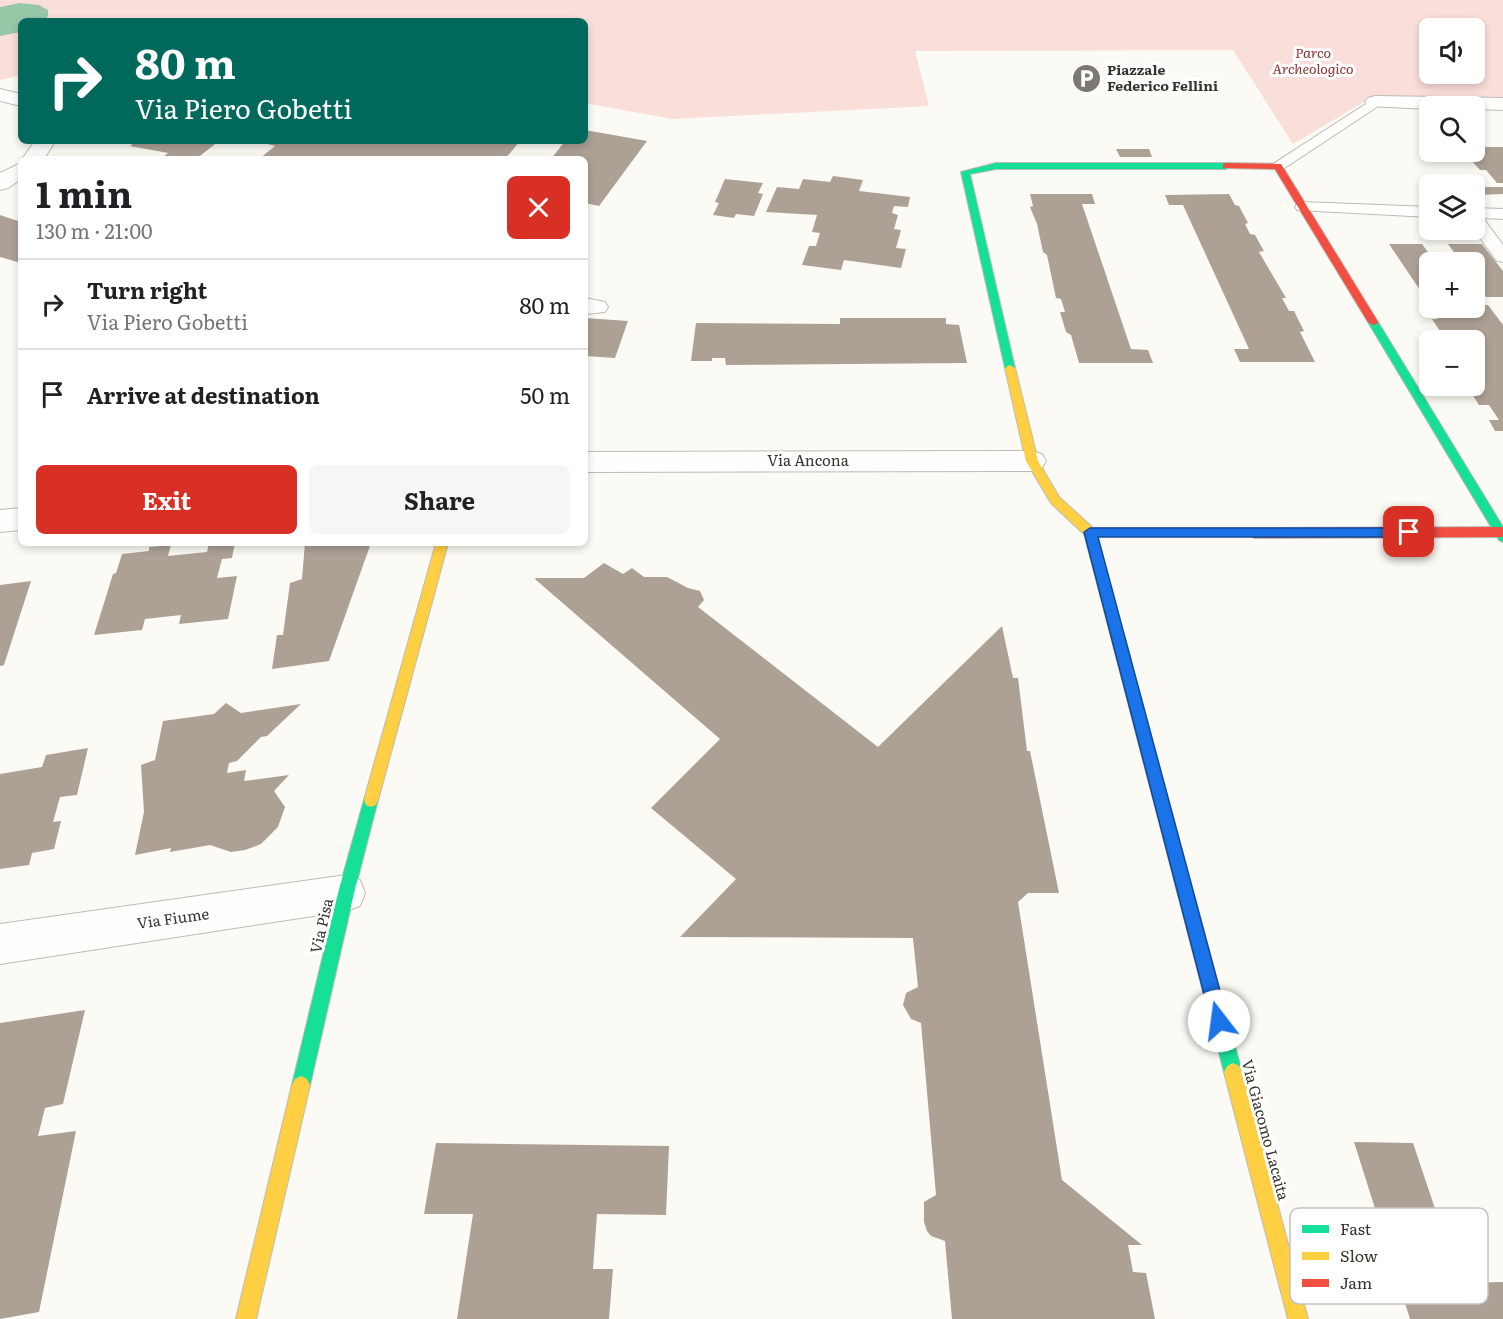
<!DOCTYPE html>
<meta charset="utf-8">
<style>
body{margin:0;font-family:Literata,serif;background:#f6f6f6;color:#202124;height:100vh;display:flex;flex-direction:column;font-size:22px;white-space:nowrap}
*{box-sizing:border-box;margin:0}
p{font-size:20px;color:#757577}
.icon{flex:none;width:33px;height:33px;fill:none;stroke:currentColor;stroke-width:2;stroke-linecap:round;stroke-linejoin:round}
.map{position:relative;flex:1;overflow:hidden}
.panel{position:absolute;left:18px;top:156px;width:570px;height:390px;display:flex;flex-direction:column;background:#fff;border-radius:9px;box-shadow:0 3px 9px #0003}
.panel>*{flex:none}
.guide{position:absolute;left:18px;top:18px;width:570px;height:126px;border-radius:9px;box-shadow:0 3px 9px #0003;background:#00695c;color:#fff;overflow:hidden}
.fabs{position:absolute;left:1419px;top:18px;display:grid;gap:12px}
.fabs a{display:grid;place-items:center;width:66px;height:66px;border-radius:9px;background:#fff;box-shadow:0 3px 9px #0003;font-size:30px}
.pin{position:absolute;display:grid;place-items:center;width:51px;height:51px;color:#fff;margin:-26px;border-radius:12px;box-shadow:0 3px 9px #0006}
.me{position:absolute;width:66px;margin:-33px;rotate:345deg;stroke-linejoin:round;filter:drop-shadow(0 0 4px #0008)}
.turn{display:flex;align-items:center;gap:21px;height:126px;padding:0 18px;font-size:27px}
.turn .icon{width:78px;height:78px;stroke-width:2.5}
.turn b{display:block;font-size:42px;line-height:51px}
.round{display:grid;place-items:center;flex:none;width:63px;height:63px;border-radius:9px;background:#f6f6f6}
.summary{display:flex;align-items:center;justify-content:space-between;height:102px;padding:0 18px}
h1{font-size:36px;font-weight:700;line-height:45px}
.button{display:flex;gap:12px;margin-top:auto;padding:12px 18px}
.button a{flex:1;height:69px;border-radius:9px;background:#d93025;color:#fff;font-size:24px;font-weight:700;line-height:69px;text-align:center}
.button a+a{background:#f6f6f6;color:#202124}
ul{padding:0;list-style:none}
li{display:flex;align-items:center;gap:18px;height:90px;padding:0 18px;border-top:2px solid #e0e0e0}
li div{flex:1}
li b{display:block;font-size:22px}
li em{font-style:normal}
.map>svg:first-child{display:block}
.green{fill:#faded9;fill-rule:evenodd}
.water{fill:#96c8a8}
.building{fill:#ada196}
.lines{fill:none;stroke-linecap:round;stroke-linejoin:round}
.lane-casing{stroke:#bcbbb5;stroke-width:2}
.street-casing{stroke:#bcbbb5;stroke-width:2}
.fast-casing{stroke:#bcbbb5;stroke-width:2}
.slow-casing{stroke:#bcbbb5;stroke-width:2}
.jam-casing{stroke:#bcbbb5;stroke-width:2}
.lane{fill:#fffefd;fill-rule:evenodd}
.street{fill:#fffefd;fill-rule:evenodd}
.fast{fill:#16e098;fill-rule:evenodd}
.slow{fill:#ffcf43;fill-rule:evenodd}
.jam{fill:#f24e42;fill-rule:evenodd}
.route{fill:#1a73e8;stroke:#114b97;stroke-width:1.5}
.labels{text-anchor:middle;stroke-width:6;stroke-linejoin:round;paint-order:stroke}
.far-park-label{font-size:14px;font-style:italic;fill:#8e3132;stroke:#fff}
.far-poi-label{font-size:14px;font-weight:bold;fill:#37342e;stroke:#fff;text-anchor:start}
.street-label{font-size:15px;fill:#37342e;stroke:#fff}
.key{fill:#fff;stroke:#c3c2c0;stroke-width:1.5}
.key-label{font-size:16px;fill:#37342e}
</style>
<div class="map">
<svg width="1503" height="1319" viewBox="0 0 1503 1319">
<rect width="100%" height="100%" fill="#fcfaf4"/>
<!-- green -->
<path class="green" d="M 0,0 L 1503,0 L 1503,97 L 1374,96 L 1293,144 L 1233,50 L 915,51 L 929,106 L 672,119 L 585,103 L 585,21 L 21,21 L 21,75 L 0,80 ZM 1430,28 L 1474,28 L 1474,74 L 1430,74 Z"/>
<!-- water -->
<path class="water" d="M 20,3 L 39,5 L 48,10 L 48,16 L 44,21 L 21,21 L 21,32 L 0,36 L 0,7 Z"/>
<!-- building -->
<path class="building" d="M 585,130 L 647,141 L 599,206 L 585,203 L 585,159 L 551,159 L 565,141 L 585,141 Z
M 136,141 L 219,141 L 196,159 L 161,159 L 168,153 L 130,146 Z
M 256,141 L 520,141 L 505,159 L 447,159 L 427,156 L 424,159 L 383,157 L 381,159 L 259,159 L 275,146 Z
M 1474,147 L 1503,147 L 1503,183 L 1497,183 L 1486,170 L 1480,170 L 1464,152 L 1474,152 Z
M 1116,149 L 1149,149 L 1152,157 L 1120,157 Z
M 833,176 L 863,180 L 859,191 L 910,197 L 908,207 L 894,206 L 892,213 L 898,215 L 894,229 L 901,230 L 896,248 L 906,249 L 901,268 L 844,260 L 841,270 L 802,265 L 809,246 L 816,246 L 820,233 L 812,232 L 817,215 L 766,212 L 777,187 L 799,189 L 803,179 L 830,182 Z
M 725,179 L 763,183 L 758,193 L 763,194 L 754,216 L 736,214 L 734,218 L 713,215 L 719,203 L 715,202 Z
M 1474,187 L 1503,187 L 1503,194 L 1474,195 Z
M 1030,194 L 1092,194 L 1095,204 L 1082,204 L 1131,349 L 1148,350 L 1153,363 L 1079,363 L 1071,335 L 1066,332 L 1060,312 L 1065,312 L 1061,299 L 1056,298 L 1047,255 L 1043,252 L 1037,224 L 1030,207 L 1033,206 Z
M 1229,194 L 1235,205 L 1239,206 L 1248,223 L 1245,224 L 1250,234 L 1255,235 L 1264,251 L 1259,252 L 1286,298 L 1282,298 L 1289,311 L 1294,311 L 1304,331 L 1300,332 L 1315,362 L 1240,362 L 1234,349 L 1249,349 L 1183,205 L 1169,205 L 1165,195 Z
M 0,215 L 21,222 L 21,263 L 0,257 Z
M 1389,244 L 1422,244 L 1435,262 L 1430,262 L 1430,290 L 1420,290 Z
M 1448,244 L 1482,244 L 1503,271 L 1503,297 L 1486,297 L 1474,281 L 1474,262 L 1461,262 Z
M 1474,305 L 1488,305 L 1503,325 L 1503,431 L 1495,431 L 1489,420 L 1499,420 L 1489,405 L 1479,405 L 1470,391 L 1480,391 L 1474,384 L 1474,340 L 1446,340 L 1432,319 L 1438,319 L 1431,308 L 1474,308 Z
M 585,318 L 628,321 L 615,358 L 585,356 Z
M 840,318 L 946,318 L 946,324 L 959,325 L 967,363 L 726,365 L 725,358 L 712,358 L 712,361 L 691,361 L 696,323 L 840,324 Z
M 209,543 L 235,543 L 232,558 L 222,559 L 217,578 L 237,576 L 228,619 L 179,624 L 181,615 L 145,619 L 142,630 L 94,635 L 113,574 L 116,573 L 122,554 L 149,551 L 149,547 L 171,545 L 168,556 L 207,552 Z
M 305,543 L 371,543 L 329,661 L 272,669 L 277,635 L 283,635 L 290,583 L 302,579 Z
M 604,563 L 623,574 L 632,568 L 644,577 L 667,577 L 688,588 L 700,591 L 704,600 L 698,607 L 878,747 L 1002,626 L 1013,678 L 1018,678 L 1027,751 L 1030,751 L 1059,893 L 1028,893 L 1018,902 L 1062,1180 L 1142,1245 L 1128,1245 L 1133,1272 L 1146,1273 L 1155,1319 L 952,1319 L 945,1241 L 931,1236 L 927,1231 L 924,1222 L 924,1202 L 936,1195 L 921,1023 L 911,1019 L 903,1005 L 906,993 L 918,987 L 913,938 L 680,937 L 736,879 L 651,808 L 720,739 L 536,580 L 535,578 L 584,578 Z
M 31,581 L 4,665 L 0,666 L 0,585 Z
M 226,703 L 241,713 L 301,704 L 267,736 L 261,737 L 237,761 L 229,763 L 227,773 L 246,770 L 244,781 L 289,775 L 274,791 L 285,807 L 278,827 L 261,844 L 245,850 L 231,852 L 210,845 L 170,852 L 171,848 L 135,855 L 144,812 L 141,765 L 155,760 L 163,721 L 214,714 Z
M 88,748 L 77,795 L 60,797 L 53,822 L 61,821 L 54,849 L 32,853 L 29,865 L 0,869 L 0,774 L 42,767 L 46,755 Z
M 85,1010 L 63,1104 L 45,1108 L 38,1136 L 76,1131 L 39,1312 L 0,1319 L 0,1023 Z
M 1354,1142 L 1413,1143 L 1460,1283 L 1503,1282 L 1503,1319 L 1410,1319 Z
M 436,1143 L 669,1146 L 666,1215 L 597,1214 L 593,1269 L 613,1269 L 609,1319 L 457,1319 L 473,1214 L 424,1214 Z"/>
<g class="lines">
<defs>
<path id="lane" d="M 1375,98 L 1382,102 L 1380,105 L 1283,169 L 1273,169 L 1270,166 Z
M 1303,202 L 1430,207 L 1430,217 L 1297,210 L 1295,207 L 1297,204 Z
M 1474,208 L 1503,209 L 1503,219 L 1483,218 L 1503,245 L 1503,262 L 1497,261 L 1474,230 Z"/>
<path id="street" d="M 0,89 L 21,94 L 21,106 L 0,101 Z
M 1375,96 L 1503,98 L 1503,110 L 1474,109 L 1474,106 L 1430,106 L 1430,109 L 1368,106 L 1365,102 L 1368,98 Z
M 35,141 L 55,141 L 44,159 L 22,159 Z
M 21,163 L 21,179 L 8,188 L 0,190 L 0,173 Z
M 585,298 L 605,302 L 608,307 L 605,312 L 585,314 Z
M 1032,451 L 1042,454 L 1046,461 L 1042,468 L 1032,471 L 585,472 L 585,452 Z
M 21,508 L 21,530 L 0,532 L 0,510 Z
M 346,875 L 360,880 L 365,893 L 360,906 L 346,911 L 0,964 L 0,924 Z"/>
<path id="fast" d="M 996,163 L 1226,163 L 1230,166 L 1226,169 L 996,169 L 970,174 L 1015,368 L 1010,371 L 1005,368 L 961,172 Z
M 1373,319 L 1378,322 L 1503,527 L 1503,542 L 1499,540 L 1368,322 Z
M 1090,528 L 1096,533 L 1242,1072 L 1239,1078 L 1233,1081 L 1227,1078 L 1224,1072 L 1084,533 Z
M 371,793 L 376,795 L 378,800 L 354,893 L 310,1085 L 307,1091 L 301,1094 L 295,1091 L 292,1085 L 338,893 L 364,800 L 366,795 Z"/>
<path id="slow" d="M 1010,365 L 1015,368 L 1038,461 L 1059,497 L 1093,528 L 1254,528 L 1258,530 L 1260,533 L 1258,536 L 1086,536 L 1051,503 L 1026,461 L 1005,368 Z
M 436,543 L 448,543 L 378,800 L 376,805 L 371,807 L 366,805 L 364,800 Z
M 1233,1063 L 1239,1066 L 1242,1072 L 1308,1319 L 1288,1319 L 1224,1072 L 1227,1066 Z
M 301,1076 L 307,1079 L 310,1085 L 256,1319 L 236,1319 L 292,1085 L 295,1079 Z"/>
<path id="jam" d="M 1226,163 L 1281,164 L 1378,322 L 1377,324 L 1373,325 L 1368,322 L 1275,169 L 1223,168 L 1223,164 Z
M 1503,527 L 1503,537 L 1254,538 L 1248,533 L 1254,528 Z"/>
</defs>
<!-- lane casing -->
<use href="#lane" class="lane-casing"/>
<!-- street casing -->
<use href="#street" class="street-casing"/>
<!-- fast casing -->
<use href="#fast" class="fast-casing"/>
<!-- slow casing -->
<use href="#slow" class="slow-casing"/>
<!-- jam casing -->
<use href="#jam" class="jam-casing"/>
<!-- lane -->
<use href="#lane" class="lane"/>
<!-- street -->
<use href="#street" class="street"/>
<!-- fast -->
<use href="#fast" class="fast"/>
<!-- slow -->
<use href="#slow" class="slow"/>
<!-- jam -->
<use href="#jam" class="jam"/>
</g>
<!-- route -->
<path class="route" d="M 1090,528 L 1409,528 L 1415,532 L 1409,537 L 1098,537 L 1228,1021 L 1225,1027 L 1219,1030 L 1213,1027 L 1211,1021 L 1084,532 Z"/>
<!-- icons -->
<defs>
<symbol id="parking-disc" viewBox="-11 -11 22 22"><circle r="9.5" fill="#7c7973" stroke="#fff"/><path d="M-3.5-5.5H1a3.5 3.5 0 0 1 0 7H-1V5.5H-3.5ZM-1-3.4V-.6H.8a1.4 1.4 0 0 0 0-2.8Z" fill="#fff"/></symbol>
</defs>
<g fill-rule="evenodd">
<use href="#parking-disc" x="1070" y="62" width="33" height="33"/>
</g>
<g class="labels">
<!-- far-park labels -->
<g class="far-park-label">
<text x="1313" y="58">Parco<tspan x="1313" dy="16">Archeologico</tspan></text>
</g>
<!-- far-poi labels -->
<g class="far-poi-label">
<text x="1107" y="75">Piazzale<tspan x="1107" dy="16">Federico Fellini</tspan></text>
</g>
<!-- street labels -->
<g class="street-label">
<text x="808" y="466">Via Ancona</text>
<text transform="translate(173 919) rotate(-8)" y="5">Via Fiume</text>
<text transform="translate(322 926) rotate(-77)" y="5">Via Pisa</text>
<text transform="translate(1265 1130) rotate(75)" y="5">Via Giacomo Lacaita</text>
</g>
</g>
<!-- legend -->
<rect x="1290" y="1208" width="198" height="96" rx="9" class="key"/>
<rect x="1302" y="1225" width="27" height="8" fill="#16e098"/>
<rect x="1302" y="1252" width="27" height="8" fill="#ffcf43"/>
<rect x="1302" y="1279" width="27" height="8" fill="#f24e42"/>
<g class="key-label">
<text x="1340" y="1235">Fast</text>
<text x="1340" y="1262">Slow</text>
<text x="1340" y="1289">Jam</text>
</g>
</svg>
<div class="fabs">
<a><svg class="icon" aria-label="sound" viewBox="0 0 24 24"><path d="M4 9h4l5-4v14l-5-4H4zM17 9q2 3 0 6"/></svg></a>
<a><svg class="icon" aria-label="search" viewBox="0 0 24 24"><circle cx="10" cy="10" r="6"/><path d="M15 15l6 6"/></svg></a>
<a><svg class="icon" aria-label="layers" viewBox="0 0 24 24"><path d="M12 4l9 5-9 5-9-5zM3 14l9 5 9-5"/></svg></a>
<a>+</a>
<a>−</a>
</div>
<div class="pin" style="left:1409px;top:532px;background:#d93025"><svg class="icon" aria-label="arrive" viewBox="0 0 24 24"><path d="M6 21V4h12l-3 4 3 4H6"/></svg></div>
<svg class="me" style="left:1219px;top:1021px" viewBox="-20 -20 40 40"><circle r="19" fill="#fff"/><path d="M0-13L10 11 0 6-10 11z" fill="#1a73e8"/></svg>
<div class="guide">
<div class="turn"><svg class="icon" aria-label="right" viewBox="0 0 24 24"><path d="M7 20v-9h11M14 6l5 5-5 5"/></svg><div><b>80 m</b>Via Piero Gobetti</div></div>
</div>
<section class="panel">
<div class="summary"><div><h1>1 min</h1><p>130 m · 21:00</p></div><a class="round" style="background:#d93025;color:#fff"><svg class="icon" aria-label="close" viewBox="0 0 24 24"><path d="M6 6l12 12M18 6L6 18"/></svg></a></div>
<ul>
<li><svg class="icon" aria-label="right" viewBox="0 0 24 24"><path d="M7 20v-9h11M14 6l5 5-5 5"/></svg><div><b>Turn right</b><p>Via Piero Gobetti</p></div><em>80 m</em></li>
<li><svg class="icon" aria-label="arrive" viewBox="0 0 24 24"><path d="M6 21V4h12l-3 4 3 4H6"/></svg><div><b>Arrive at destination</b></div><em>50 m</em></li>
</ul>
<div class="button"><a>Exit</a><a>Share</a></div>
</section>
</div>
